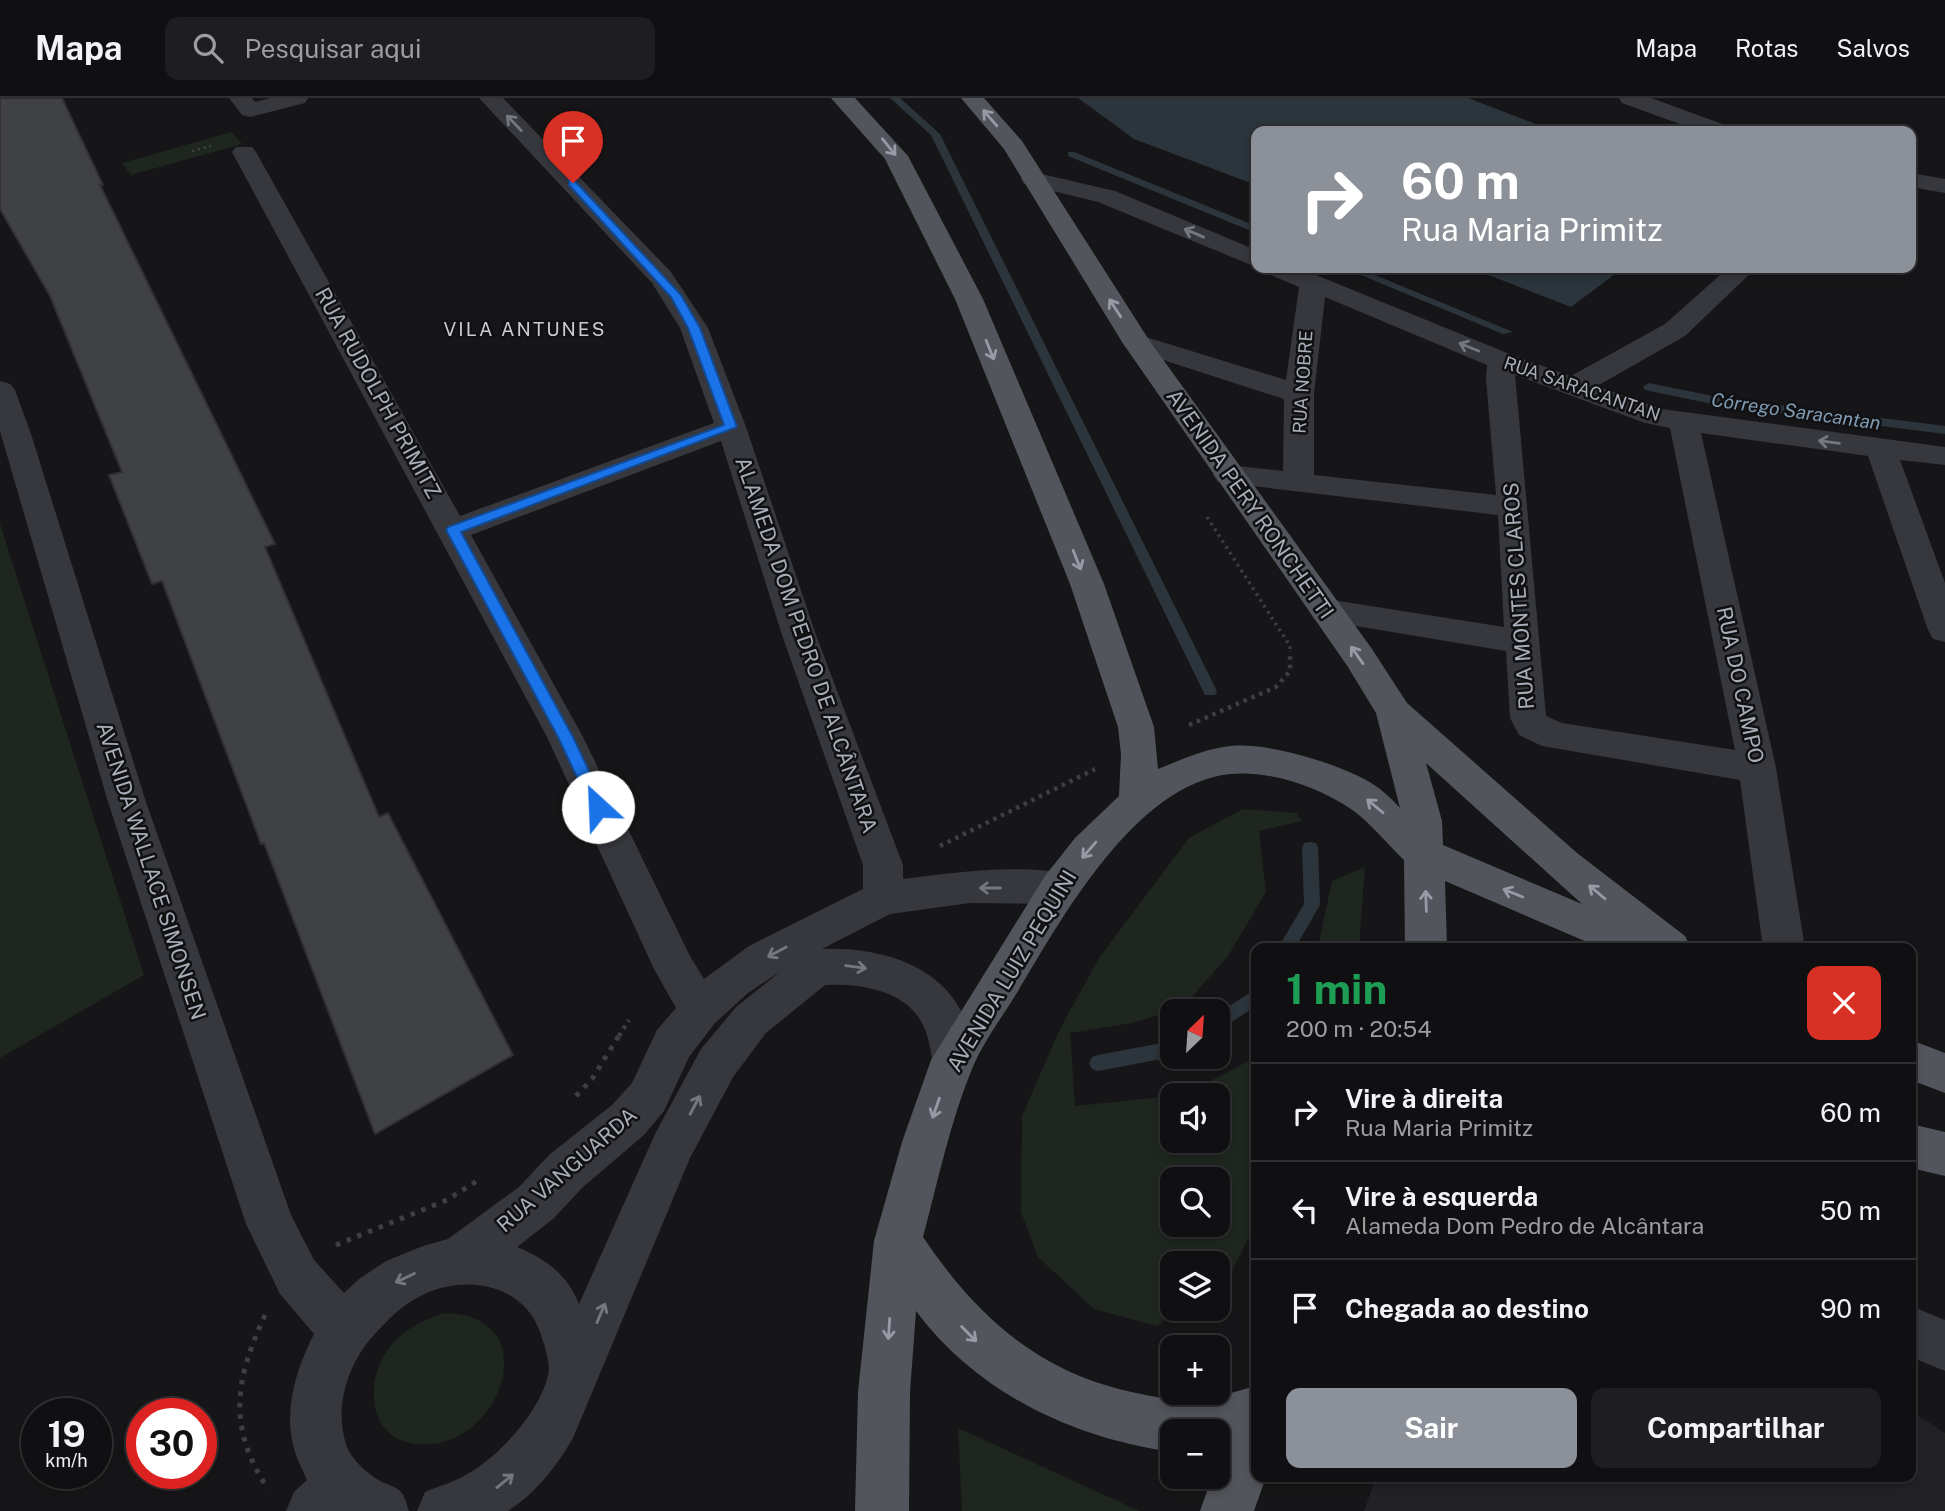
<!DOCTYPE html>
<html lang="pt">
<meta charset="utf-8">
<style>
body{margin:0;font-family:"Public Sans",sans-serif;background:#1e1e20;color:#f1f3f6;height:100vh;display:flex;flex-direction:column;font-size:26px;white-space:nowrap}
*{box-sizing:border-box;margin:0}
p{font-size:23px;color:#9c9d9f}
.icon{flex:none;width:38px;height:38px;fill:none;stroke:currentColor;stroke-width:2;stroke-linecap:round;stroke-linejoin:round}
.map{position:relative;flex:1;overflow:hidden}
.sheet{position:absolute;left:1251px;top:845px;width:665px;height:539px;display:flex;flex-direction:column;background:#101012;border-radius:14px;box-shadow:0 4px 10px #0003,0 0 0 2px #303032}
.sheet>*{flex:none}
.hud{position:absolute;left:1251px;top:28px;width:665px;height:147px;border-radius:14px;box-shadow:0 4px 10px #0003,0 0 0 2px #303032;background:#8c9099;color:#fff;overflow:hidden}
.needle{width:46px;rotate:25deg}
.tools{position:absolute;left:1160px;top:901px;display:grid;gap:14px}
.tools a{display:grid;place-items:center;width:70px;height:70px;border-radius:14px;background:#101012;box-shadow:0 4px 10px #0003,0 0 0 2px #303032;font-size:35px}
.speed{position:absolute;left:21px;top:1300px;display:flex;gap:14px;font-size:35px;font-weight:700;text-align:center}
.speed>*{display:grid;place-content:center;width:91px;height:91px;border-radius:50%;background:#101012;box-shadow:0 4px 10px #0003,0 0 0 2px #303032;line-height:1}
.speed small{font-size:18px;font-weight:400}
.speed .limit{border:10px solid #d22;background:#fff;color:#111}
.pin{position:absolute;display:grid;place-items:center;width:60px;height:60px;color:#fff;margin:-72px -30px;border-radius:50% 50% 50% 0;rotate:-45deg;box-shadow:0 0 7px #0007}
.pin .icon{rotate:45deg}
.me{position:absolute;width:77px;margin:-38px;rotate:335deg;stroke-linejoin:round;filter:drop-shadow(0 0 5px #0008)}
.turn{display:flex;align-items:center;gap:24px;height:147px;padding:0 35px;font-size:32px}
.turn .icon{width:91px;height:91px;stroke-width:2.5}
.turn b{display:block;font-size:49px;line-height:60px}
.round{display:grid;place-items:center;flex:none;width:74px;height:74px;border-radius:14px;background:#1e1e20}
.headline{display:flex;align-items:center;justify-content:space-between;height:119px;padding:0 35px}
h1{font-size:42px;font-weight:700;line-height:52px;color:#1e9e55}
.button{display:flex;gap:14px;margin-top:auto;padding:14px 35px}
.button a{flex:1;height:80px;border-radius:14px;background:#8c9099;color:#fff;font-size:28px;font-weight:700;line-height:80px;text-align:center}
.button a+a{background:#1e1e20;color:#f1f3f6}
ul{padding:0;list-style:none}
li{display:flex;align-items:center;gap:21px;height:98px;padding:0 35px;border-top:2px solid #303032}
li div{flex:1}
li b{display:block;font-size:26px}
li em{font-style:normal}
header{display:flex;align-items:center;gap:42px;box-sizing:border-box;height:98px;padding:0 35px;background:#101012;border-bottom:2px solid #303032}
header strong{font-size:33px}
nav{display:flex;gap:38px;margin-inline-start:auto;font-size:24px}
.search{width:490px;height:63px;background:#1e1e20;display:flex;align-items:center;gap:18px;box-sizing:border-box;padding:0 24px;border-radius:14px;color:#9c9d9f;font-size:26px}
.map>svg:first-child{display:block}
.built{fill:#222225}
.green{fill:#1e261f;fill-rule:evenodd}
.water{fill:#2c353c}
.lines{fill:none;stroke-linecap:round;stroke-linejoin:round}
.stream{fill:#2c353c;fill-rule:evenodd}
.building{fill:#404145;stroke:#303034;stroke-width:2}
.path-far3{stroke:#3d3f44;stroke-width:2.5;stroke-dasharray:2.5 3.5;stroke-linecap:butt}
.path-far2{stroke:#3d3f44;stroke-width:3.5;stroke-dasharray:2.5 4.5;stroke-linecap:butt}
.path-far1{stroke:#3d3f44;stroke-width:4.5;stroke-dasharray:3.5 5;stroke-linecap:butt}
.path{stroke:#3d3f44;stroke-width:5;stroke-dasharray:4.5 7;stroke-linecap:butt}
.minor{fill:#37383d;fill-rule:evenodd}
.major{fill:#53555c;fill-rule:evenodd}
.oneway{stroke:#979ba6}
.oneway2{stroke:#757881}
.route{fill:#1a73e8;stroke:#114b97;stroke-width:2}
.labels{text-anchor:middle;stroke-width:5;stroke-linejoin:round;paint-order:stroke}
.far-street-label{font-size:18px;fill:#a8adb8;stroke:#111113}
.far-neighbourhood-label{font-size:19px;letter-spacing:2px;fill:#c9ccd4;stroke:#111113}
.far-water-label{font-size:19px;font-style:italic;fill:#7f9bb3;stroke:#111113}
.street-label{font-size:21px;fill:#a8adb8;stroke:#111113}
</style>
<header>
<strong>Mapa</strong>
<div class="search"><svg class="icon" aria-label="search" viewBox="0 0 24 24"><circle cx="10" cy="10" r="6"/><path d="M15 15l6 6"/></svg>Pesquisar aqui</div>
<nav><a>Mapa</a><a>Rotas</a><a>Salvos</a></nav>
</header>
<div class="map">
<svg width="1945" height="1413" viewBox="0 0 1945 1413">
<rect width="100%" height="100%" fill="#161618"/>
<!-- built -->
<path class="built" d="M 1911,1313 L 1945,1335 L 1945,1413 L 1364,1413 L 1376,1379 L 1911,1379 Z"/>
<!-- green -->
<path class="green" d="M 231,34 L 242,46 L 131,77 L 122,65 Z
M 0,426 L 144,877 L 0,960 Z
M 1243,711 L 1296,715 L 1302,723 L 1259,733 L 1266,794 L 1228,858 L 1182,910 L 1132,925 L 1070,935 L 1075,1008 L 1172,998 L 1172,1043 L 1218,1043 L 1218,998 L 1173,998 L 1186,996 L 1256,959 L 1256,1125 L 1228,1181 L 1218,1188 L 1218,1166 L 1172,1166 L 1172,1211 L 1183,1211 L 1157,1228 L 1094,1211 L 1038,1159 L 1021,1114 L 1022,1018 L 1060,931 L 1099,860 L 1189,740 ZM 1172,1082 L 1218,1082 L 1218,1127 L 1172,1127 Z
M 1365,769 L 1359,850 L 1318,850 L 1332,783 Z
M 444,1215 C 553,1216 497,1363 410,1345 C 367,1336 366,1282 387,1253 C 401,1232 421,1223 444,1215 Z
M 958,1330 L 1139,1413 L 962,1413 Z"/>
<!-- water -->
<path class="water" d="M 1078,0 L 1468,0 L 1554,33 L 1256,33 L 1256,87 L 1134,41 Z
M 1470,170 L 1623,170 L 1571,209 Z"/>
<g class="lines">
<!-- stream -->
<path class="stream" d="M 890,0 L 900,0 L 940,36 L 1217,593 L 1215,597 L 1205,597 L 1203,593 L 931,37 Z
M 1068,54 L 1074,54 L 1256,128 L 1256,135 L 1068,58 Z
M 1344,170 L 1358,170 L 1513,234 L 1503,236 Z
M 1649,285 L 1722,300 L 1945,328 L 1945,336 L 1722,308 L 1645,292 L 1643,289 Z
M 1310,744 L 1316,745 L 1318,750 L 1320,807 L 1295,850 L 1278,850 L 1304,806 L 1302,750 L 1304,745 Z
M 1256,891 L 1256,908 L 1218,933 L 1218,915 Z
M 1172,943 L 1172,959 L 1098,973 L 1092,971 L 1089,965 L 1092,959 L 1098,957 Z"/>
</g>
<!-- building -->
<path class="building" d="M 0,0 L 62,0 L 103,87 L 100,87 L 275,446 L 265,449 L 379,719 L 388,715 L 513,957 L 375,1036 L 264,745 L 261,746 L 162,483 L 152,486 L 109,377 L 122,374 L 50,198 L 0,111 Z"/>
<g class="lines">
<!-- path-far3 -->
<path class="path-far3" d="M 192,53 L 211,48"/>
<!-- path-far2 -->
<path class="path-far2" d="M 1207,419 L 1290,548 L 1290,555"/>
<!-- path-far1 -->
<path class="path-far1" d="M 1189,627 L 1276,589 L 1290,573 L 1290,553
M 940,748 L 1095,671
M 619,938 L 629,922"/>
<!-- path -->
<path class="path" d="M 576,998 L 592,981 L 620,936
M 336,1147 L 447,1102 L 480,1081
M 265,1217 C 235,1282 227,1329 268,1391"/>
<!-- minor -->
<path class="minor" d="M 229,0 L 252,0 L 255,4 L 270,0 L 308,0 L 305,5 L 250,19 L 242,17 Z
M 479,0 L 503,0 L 671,174 L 708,230 L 746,329 L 816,537 L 903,767 L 903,781 C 949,775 1030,764 1073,778 L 1079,790 L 1073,802 L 1059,806 L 970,805 L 890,816 L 822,851 C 882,849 948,868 968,929 C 974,947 976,960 969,976 L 953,982 L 937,976 C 930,961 931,944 924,929 C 908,892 860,885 825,887 L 766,935 L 733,979 L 690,1060 L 573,1340 C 556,1369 537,1394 508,1413 L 417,1413 L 425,1394 C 438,1388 452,1385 464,1378 C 497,1361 539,1315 548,1278 C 551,1266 545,1249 541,1237 C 526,1188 470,1176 427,1195 C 405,1204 388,1221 373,1238 C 348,1266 334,1309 346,1346 C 351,1362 368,1376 382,1384 C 387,1386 397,1389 401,1394 C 405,1398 407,1408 409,1413 L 286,1413 L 294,1394 L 307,1382 C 302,1370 295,1358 293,1346 C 284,1309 297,1269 314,1236 L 280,1196 L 246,1126 L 108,704 L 0,333 L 0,283 L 10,286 L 15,292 L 31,336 L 146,704 L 291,1117 L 314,1162 L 344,1195 L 359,1181 L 386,1163 L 423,1148 L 448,1141 L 519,1089 L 549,1057 L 612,1007 L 632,985 L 657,932 L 676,910 L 654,871 L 547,639 L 232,54 L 236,49 L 252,49 L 256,54 L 460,418 L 714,325 L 680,230 L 652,185 ZM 721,343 L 782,537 L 863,767 L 863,791 L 749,848 L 704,881 L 690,858 L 583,639 L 471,437 ZM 781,873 L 736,909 L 701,951 L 656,1034 L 579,1206 C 567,1176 546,1161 517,1149 L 553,1121 L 583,1089 L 644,1037 L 664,1013 L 689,959 L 715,925 L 748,895 Z
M 1619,0 L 1651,0 L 1728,28 L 1732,33 L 1699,33 L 1622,5 Z
M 1033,74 L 1115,93 L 1256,152 L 1256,169 L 1098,104 L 1024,86 L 1021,81 L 1024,76 Z
M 1911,75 L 1945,81 L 1945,95 L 1911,89 Z
M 1264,170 L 1299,170 L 1512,257 L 1571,278 L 1665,226 L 1728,170 L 1756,170 L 1685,238 L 1597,288 L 1662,311 L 1945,349 L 1945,367 L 1900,362 L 1945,485 L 1945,544 L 1933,541 L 1928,532 L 1868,358 L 1701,335 L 1776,670 L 1805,850 L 1763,850 L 1740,682 L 1542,648 L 1519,637 L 1510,620 L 1506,553 L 1314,521 L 1309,513 L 1314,505 L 1326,501 L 1504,529 L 1498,417 L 1218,384 L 1213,377 L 1218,370 L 1229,367 L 1283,373 L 1284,301 L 1126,250 L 1122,244 L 1126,238 L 1136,236 L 1286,282 L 1299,189 L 1268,176 ZM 1325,199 L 1487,267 L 1486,281 L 1496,397 L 1314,377 L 1314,296 ZM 1515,277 L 1645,325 L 1670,330 L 1735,652 L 1562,625 L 1546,618 Z
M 1911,1208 L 1945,1222 L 1945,1273 L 1911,1259 Z"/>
<!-- major -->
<path class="major" d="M 831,0 L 855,0 L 908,58 L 983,201 L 1104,486 L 1154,629 L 1158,671 C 1181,662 1206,650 1231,648 C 1269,644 1350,668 1380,691 C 1388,697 1394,704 1400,710 L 1376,615 L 1348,569 L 1122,244 L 1004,51 L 961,0 L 984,0 L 1022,43 L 1149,242 L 1372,551 L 1407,605 L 1577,755 L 1685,838 L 1691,850 L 1601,850 L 1445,783 L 1447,850 L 1405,850 L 1404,762 C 1387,746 1370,724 1351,711 C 1318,689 1270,672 1230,676 C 1135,686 1062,820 1018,893 C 1003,918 983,944 972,971 C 950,1024 938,1083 923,1139 C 977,1219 1039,1275 1136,1295 C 1155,1299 1175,1303 1194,1302 C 1216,1301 1236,1293 1256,1288 L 1256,1379 L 1266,1379 L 1254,1413 L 1200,1413 L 1212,1379 L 1218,1379 L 1218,1363 L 1223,1350 L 1218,1351 L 1218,1334 L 1172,1334 L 1172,1354 C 1073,1340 977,1295 916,1213 L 910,1294 L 909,1413 L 855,1413 L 858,1294 L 874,1143 L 902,1044 L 931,962 L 1045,778 L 1075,740 L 1119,698 L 1121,656 L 1118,629 L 1070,486 L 955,201 L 885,61 ZM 1426,665 L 1582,806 L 1443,747 L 1442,723 Z
M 1911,942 L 1945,955 L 1945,995 L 1911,982 Z
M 1911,1026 L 1945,1034 L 1945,1078 L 1911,1070 Z"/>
</g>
<!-- one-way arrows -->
<defs><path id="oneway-shaft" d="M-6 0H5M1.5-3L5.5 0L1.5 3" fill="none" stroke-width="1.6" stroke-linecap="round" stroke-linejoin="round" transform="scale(1.75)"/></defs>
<g class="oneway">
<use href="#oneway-shaft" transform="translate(990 20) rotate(-131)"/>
<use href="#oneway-shaft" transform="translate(889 49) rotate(51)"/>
<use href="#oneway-shaft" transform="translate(1115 210) rotate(-123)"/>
<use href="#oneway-shaft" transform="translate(990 252) rotate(68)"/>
<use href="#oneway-shaft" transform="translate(1077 462) rotate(68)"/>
<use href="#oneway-shaft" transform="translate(1357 557) rotate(-125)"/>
<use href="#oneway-shaft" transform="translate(1375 708) rotate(-140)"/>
<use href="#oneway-shaft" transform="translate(1089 752) rotate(131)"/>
<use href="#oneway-shaft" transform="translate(1597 794) rotate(-140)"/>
<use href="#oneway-shaft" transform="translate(1513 795) rotate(-158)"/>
<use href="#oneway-shaft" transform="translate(1426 803) rotate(-92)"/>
<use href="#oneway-shaft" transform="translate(936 1010) rotate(109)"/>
<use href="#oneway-shaft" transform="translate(889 1231) rotate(94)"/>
<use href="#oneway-shaft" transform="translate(969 1236) rotate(45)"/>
</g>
<g class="oneway2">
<use href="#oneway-shaft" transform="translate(514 25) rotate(-134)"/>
<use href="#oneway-shaft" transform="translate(1194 135) rotate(-157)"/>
<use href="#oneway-shaft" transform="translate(1469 249) rotate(-158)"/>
<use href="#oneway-shaft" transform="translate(1829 344) rotate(-173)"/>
<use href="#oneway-shaft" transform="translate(990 790) rotate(-180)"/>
<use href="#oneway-shaft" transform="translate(777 854) rotate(152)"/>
<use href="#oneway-shaft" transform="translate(856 869) rotate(8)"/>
<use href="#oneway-shaft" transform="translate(695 1007) rotate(-62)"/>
<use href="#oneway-shaft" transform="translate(405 1180) rotate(154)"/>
<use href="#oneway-shaft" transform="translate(601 1215) rotate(-67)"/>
<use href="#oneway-shaft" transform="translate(505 1383) rotate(-39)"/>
</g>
<!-- route -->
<path class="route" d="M 573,81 L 681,197 L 700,230 L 737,329 L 461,434 L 573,639 L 606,709 L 598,715 L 593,713 L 558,639 L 446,432 L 448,429 L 724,327 L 688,230 L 671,199 L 569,87 L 569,82 Z"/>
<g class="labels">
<!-- far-street labels -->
<g class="far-street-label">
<text transform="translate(1303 284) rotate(-86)" y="6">RUA NOBRE</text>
<text transform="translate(1582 291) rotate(19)" y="6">RUA SARACANTAN</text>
</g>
<!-- far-neighbourhood labels -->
<g class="far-neighbourhood-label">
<text x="525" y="238">VILA ANTUNES</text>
</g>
<!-- far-water labels -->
<g class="far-water-label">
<text transform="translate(1796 313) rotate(8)" y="7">Córrego Saracantan</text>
</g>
<!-- street labels -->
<g class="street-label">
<text transform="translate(378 295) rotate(61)" y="7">RUA RUDOLPH PRIMITZ</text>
<text transform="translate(1250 406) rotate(55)" y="7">AVENIDA PERY RONCHETTI</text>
<text transform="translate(1519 498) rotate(-94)" y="7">RUA MONTES CLAROS</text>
<text transform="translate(806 547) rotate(71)" y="7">ALAMEDA DOM PEDRO DE ALCÂNTARA</text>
<text transform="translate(1740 587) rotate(78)" y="7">RUA DO CAMPO</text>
<text transform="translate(151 773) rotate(72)" y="7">AVENIDA WALLACE SIMONSEN</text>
<text transform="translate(1012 873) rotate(-59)" y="7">AVENIDA LUIZ PEQUINI</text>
<text transform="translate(567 1072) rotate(-41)" y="7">RUA VANGUARDA</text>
</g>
</g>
</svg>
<div class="tools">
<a><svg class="needle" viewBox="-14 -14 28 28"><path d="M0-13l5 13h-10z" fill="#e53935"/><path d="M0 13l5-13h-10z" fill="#9c9d9f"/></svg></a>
<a><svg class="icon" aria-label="sound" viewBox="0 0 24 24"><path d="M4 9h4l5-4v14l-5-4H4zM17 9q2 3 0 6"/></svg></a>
<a><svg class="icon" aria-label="search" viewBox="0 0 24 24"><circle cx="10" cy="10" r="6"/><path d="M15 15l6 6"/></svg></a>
<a><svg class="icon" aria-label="layers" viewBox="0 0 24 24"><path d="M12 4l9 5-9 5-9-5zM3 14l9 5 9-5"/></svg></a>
<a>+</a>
<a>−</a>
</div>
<div class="speed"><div>19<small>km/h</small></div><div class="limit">30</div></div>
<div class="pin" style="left:573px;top:85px;background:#d93025"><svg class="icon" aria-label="arrive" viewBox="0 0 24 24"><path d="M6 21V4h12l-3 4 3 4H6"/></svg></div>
<svg class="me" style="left:598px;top:709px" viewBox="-20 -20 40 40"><circle r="19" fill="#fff"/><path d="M0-13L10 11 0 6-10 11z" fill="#1a73e8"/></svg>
<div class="hud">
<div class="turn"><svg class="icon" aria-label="right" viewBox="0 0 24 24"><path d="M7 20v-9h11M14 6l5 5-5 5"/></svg><div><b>60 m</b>Rua Maria Primitz</div></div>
</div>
<section class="sheet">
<div class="headline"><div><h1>1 min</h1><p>200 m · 20:54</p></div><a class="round" style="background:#d93025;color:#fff"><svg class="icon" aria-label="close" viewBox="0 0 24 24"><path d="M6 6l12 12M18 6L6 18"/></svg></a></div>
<ul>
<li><svg class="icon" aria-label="right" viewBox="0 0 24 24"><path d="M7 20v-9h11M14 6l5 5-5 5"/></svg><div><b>Vire à direita</b><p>Rua Maria Primitz</p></div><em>60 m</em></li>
<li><svg class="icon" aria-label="left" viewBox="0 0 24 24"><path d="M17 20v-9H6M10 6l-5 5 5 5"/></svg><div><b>Vire à esquerda</b><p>Alameda Dom Pedro de Alcântara</p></div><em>50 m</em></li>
<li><svg class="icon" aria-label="arrive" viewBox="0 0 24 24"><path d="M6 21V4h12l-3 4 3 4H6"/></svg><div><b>Chegada ao destino</b></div><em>90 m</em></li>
</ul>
<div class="button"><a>Sair</a><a>Compartilhar</a></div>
</section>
</div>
